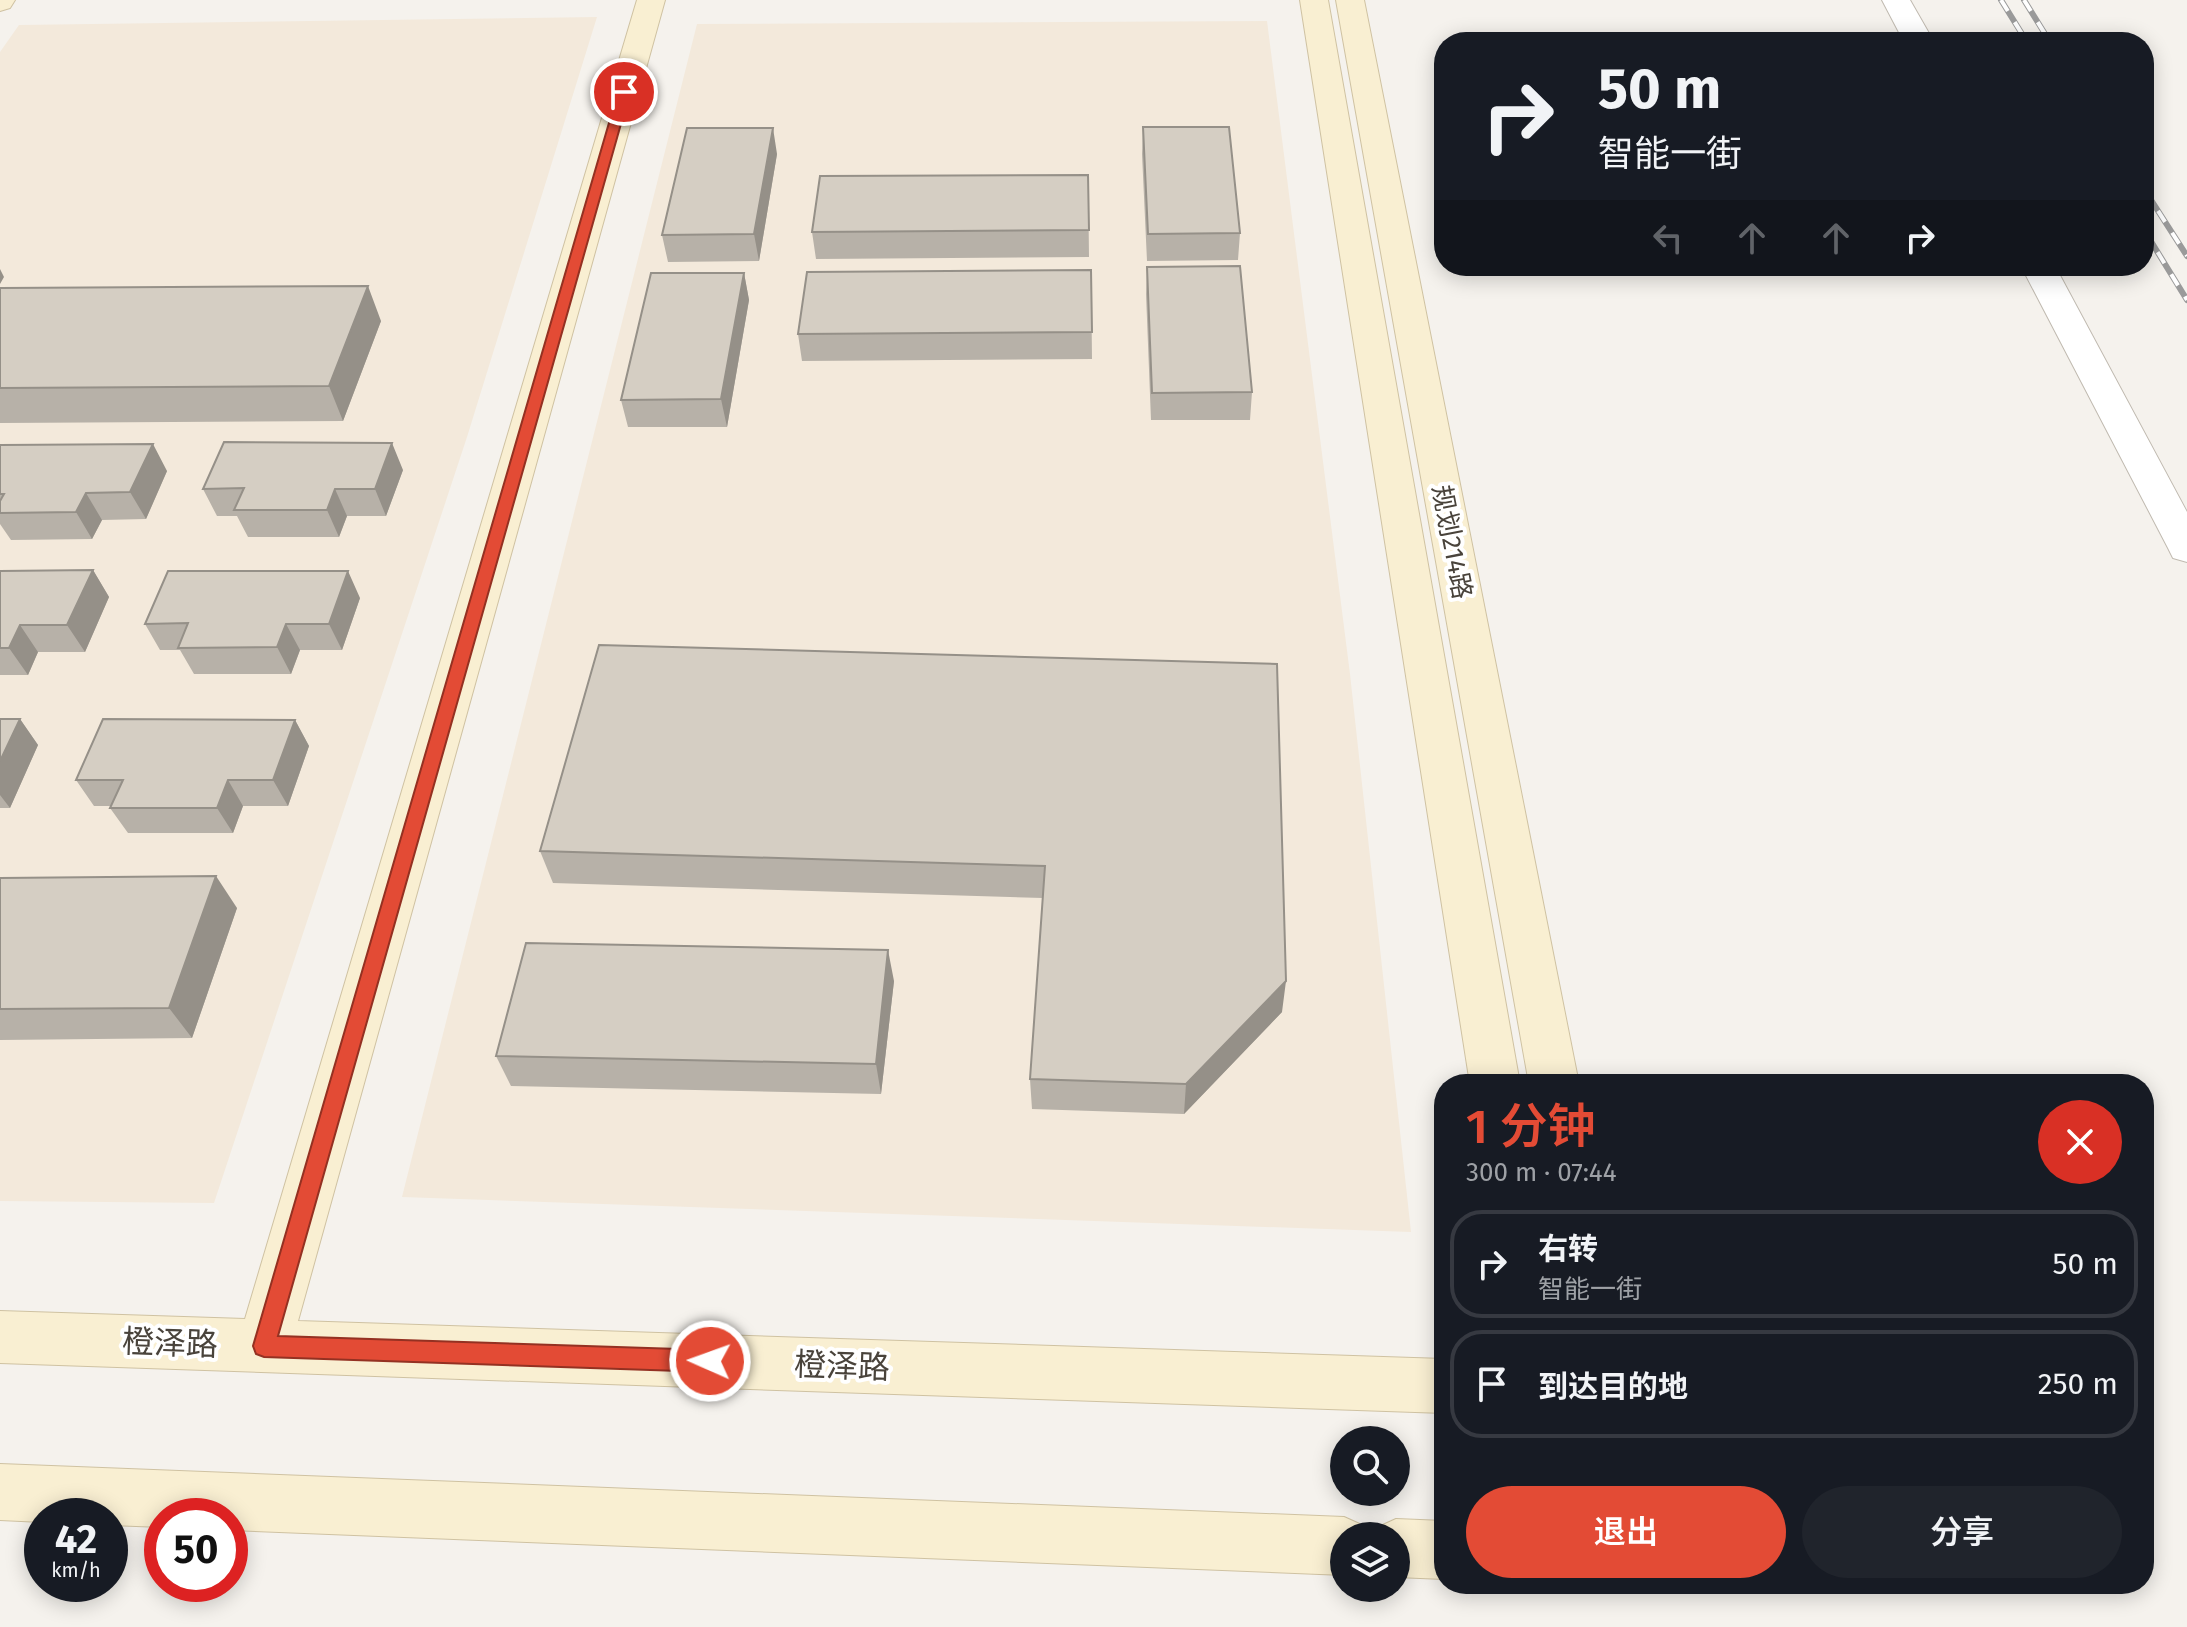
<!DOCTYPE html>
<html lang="zh">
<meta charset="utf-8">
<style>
body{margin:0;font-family:"Fira Sans","Noto Sans SC",sans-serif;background:#20242c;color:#f1f3f6;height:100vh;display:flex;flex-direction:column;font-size:30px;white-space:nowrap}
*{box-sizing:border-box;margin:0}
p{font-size:26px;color:#9ea1a6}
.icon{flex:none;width:44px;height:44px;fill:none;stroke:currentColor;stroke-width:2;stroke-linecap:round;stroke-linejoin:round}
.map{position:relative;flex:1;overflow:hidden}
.drawer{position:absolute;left:1434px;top:1074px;width:720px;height:520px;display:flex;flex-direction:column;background:#171b24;border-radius:32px;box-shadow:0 4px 20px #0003}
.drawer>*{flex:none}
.banner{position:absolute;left:1434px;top:32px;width:720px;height:244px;border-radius:32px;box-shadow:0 4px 20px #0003;background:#171b24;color:#f1f3f6;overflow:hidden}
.tools{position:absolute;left:1330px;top:1426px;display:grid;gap:16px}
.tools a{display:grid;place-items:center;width:80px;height:80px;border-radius:50%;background:#171b24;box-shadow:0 4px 20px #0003;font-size:40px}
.speed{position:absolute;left:24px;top:1498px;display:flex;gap:16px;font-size:40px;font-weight:700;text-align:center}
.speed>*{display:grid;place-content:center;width:104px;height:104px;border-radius:50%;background:#171b24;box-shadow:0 4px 20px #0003;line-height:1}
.speed small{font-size:20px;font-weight:400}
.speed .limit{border:12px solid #d22;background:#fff;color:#111}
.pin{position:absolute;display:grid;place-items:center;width:68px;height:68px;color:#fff;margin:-34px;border:4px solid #fff;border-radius:50%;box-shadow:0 2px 8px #0007}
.me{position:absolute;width:88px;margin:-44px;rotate:272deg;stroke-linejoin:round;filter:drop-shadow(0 0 6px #0008)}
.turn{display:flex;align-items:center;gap:28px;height:168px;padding:0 32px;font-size:36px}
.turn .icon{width:104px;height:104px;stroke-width:2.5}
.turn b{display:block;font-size:56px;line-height:68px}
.lanes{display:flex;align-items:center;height:76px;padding:0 32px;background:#0003;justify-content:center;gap:40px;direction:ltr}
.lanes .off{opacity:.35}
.round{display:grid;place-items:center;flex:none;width:84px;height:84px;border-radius:42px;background:#20242c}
.summary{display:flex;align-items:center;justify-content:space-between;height:136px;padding:0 32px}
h1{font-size:48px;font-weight:600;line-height:60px;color:#e34b35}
.cta{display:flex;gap:16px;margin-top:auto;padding:16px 32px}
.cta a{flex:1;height:92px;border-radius:48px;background:#e34b35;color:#fff;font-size:32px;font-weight:600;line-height:92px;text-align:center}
.cta a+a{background:#20242c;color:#f1f3f6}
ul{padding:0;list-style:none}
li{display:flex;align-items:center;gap:24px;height:108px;margin:0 16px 12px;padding:0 16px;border:4px solid #363941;border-radius:32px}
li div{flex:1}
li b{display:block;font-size:30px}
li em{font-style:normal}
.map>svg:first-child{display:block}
.commercial{fill:#f3e9db}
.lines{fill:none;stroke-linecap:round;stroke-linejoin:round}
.street-casing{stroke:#c0bab0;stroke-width:2}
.secondary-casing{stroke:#cfc2a2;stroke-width:2}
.street{fill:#fff;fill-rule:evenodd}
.secondary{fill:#f9efd2;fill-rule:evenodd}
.rail-casing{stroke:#9a9a9a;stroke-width:6}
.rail{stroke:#fff;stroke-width:4;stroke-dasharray:13;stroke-linecap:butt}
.wall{fill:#b7b1a8}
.shaded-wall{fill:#959088}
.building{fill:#d5cec3;stroke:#959088;stroke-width:2}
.route{fill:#e34b35;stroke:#943122;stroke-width:2}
.labels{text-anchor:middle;stroke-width:8;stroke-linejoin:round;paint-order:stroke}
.street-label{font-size:26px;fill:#49433b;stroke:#fff}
.near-street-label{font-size:32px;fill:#49433b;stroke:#fff}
</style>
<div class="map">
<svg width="2187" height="1627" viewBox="0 0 2187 1627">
<rect width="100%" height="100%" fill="#f5f2ed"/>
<!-- commercial -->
<path class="commercial" d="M 597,17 L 467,437 L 214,1203 L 0,1201 L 0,52 L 19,25 Z
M 1267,21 L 1350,674 L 1411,1232 L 402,1197 L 697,24 Z"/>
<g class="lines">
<defs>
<path id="street" d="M 1882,0 L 1910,0 L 1934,42 L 1904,42 Z
M 2021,266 L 2055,266 L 2187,512 L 2187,562 L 2173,558 L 2168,548 Z"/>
<path id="secondary" d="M 0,0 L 15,0 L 10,8 L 0,11 Z
M 637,0 L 665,0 L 298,1321 L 1444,1359 L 1444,1413 L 0,1363 L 0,1311 L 245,1319 Z
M 1300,0 L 1328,0 L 1520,1084 L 1470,1084 Z
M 1336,0 L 1364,0 L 1579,1084 L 1529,1084 Z
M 0,1464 L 1344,1517 L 1364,1526 L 1369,1536 L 1344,1536 L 1344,1575 L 230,1530 L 230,1516 L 162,1516 L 162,1527 L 110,1525 L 110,1516 L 42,1516 L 42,1522 L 0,1520 Z
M 1396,1519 L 1444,1521 L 1444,1579 L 1396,1577 L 1396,1536 L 1372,1536 L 1376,1528 Z"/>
</defs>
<!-- street casing -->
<use href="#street" class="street-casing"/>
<!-- secondary casing -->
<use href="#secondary" class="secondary-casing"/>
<!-- street -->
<use href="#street" class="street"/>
<!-- secondary -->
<use href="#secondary" class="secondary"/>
<defs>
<path id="rail" d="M 2001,0 L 2027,42
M 2024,0 L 2050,42
M 2144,189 L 2187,256
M 2144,230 L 2187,300"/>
</defs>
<!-- rail casing -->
<use href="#rail" class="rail-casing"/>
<!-- rail -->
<use href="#rail" class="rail"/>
</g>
<!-- wall -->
<path class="wall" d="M 1143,127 L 1240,233 L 1238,260 L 1147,261 L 1142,154 Z
M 777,154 L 759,261 L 668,262 L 662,235 Z
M 1088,175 L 1089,257 L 816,259 L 812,232 Z
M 1147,267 L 1252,392 L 1250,420 L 1151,420 L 1146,294 Z
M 1091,270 L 1092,359 L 802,361 L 798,334 Z
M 744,273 L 749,300 L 727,427 L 628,427 L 621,400 Z
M 0,288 L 381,321 L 343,421 L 0,423 Z
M 0,445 L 167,471 L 146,519 L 102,520 L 92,539 L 11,540 L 0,524 Z
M 403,470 L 386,516 L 347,516 L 339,537 L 248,537 L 237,516 L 217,516 L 203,489 Z
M 93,570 L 109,597 L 85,652 L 38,652 L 28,675 L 0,675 L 0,571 Z
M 360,598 L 342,650 L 300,650 L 291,674 L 194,674 L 180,650 L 160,650 L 145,624 Z
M 1277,664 L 1282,1012 L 1184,1114 L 1032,1109 L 1030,1079 L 1043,898 L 553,883 L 540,851 Z
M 0,719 L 20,719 L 38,745 L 10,808 L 0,808 Z
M 295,720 L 309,746 L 288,806 L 243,806 L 233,833 L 128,833 L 110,808 L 111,806 L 94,806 L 76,780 Z
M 0,878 L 237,908 L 192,1038 L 0,1040 Z
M 894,981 L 881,1094 L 511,1086 L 496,1056 Z"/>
<!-- shaded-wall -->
<path class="shaded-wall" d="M 773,128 L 777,154 L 759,261 L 754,234 Z
M 0,269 L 4,277 L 0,284 Z
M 744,273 L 749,300 L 727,427 L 721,399 Z
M 368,286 L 381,321 L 343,421 L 329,386 Z
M 392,443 L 403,470 L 386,516 L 375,489 Z
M 153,444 L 167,471 L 146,519 L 130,492 Z
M 335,489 L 347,516 L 339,537 L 327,510 Z
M 86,493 L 102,520 L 92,539 L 76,512 Z
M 93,570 L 109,597 L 85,652 L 67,625 Z
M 348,571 L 360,598 L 342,650 L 329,624 Z
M 286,624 L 300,650 L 291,674 L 277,647 Z
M 20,625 L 38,652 L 28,675 L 9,648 Z
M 20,719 L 38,745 L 10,808 L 0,795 L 0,761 Z
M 295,720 L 309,746 L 288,806 L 273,780 Z
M 228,780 L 243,806 L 233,833 L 217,808 Z
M 216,876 L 237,908 L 192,1038 L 169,1008 Z
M 888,950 L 894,981 L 881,1094 L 876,1064 Z
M 1286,981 L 1282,1012 L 1184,1114 L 1186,1084 Z"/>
<!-- building -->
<path class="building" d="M 1143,127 L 1229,127 L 1240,233 L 1148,234 Z
M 687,128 L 773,128 L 754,234 L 662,235 Z
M 1088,175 L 1089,230 L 812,232 L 820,176 Z
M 1240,266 L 1252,392 L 1152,393 L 1147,267 Z
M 1091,270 L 1092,332 L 798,334 L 807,272 Z
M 651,273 L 744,273 L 721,399 L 621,400 Z
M 368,286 L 329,386 L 0,388 L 0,288 Z
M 224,442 L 392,443 L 375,489 L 335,489 L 327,510 L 234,510 L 244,488 L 203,489 Z
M 153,444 L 130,492 L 86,493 L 76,512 L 0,513 L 0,501 L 4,494 L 0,494 L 0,445 Z
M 93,570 L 67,625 L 20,625 L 9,648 L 0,648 L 0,571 Z
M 168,571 L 348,571 L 329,624 L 286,624 L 277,647 L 178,648 L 188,623 L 145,624 Z
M 599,645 L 1277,664 L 1286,981 L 1186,1084 L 1030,1079 L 1045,866 L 540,851 Z
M 0,719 L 20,719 L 0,761 Z
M 103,719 L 295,720 L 273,780 L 228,780 L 217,808 L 110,808 L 123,780 L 76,780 Z
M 216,876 L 169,1008 L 0,1009 L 0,878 Z
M 526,943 L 888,950 L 876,1064 L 496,1056 Z"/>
<!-- route -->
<path class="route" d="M 624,88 L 630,92 L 278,1336 L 710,1350 L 718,1353 L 722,1361 L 718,1369 L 710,1372 L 264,1357 L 256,1354 L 253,1346 L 618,92 Z"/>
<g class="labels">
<!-- street labels -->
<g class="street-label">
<text transform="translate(1452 542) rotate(79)" y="9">规划214路</text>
</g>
<!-- near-street labels -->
<g class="near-street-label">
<text transform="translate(170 1343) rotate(2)" y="11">橙泽路</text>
<text transform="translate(842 1366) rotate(2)" y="11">橙泽路</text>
</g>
</g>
</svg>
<div class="tools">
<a><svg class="icon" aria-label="search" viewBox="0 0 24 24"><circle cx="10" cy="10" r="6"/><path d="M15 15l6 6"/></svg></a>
<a><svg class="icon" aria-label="layers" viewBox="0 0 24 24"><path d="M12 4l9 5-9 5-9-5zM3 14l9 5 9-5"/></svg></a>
</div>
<div class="speed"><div>42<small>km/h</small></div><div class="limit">50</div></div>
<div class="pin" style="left:624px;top:92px;background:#d93025"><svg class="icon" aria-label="arrive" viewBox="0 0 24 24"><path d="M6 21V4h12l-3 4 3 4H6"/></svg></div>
<svg class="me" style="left:710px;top:1361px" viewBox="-20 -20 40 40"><circle r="17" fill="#e34b35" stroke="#fff" stroke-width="3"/><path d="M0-11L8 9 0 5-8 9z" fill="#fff"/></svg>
<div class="banner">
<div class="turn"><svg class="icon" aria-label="right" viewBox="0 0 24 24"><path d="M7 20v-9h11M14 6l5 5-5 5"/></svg><div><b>50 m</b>智能一街</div></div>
<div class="lanes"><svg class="icon off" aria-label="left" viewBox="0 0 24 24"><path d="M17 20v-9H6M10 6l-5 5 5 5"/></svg><svg class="icon off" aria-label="ahead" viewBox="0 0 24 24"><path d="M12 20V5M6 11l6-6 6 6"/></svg><svg class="icon off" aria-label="ahead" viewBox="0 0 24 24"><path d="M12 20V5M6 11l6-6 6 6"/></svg><svg class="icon" aria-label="right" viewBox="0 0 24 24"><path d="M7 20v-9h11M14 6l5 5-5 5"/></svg></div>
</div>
<section class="drawer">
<div class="summary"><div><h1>1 分钟</h1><p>300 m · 07:44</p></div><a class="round" style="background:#d93025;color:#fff"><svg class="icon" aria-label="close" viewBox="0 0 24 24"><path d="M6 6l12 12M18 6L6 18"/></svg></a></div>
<ul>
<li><svg class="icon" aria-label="right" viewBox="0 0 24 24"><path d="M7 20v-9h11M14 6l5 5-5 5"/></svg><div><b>右转</b><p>智能一街</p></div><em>50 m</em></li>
<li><svg class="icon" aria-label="arrive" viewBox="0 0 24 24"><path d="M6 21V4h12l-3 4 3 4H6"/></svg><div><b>到达目的地</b></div><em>250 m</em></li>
</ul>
<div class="cta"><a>退出</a><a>分享</a></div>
</section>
</div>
